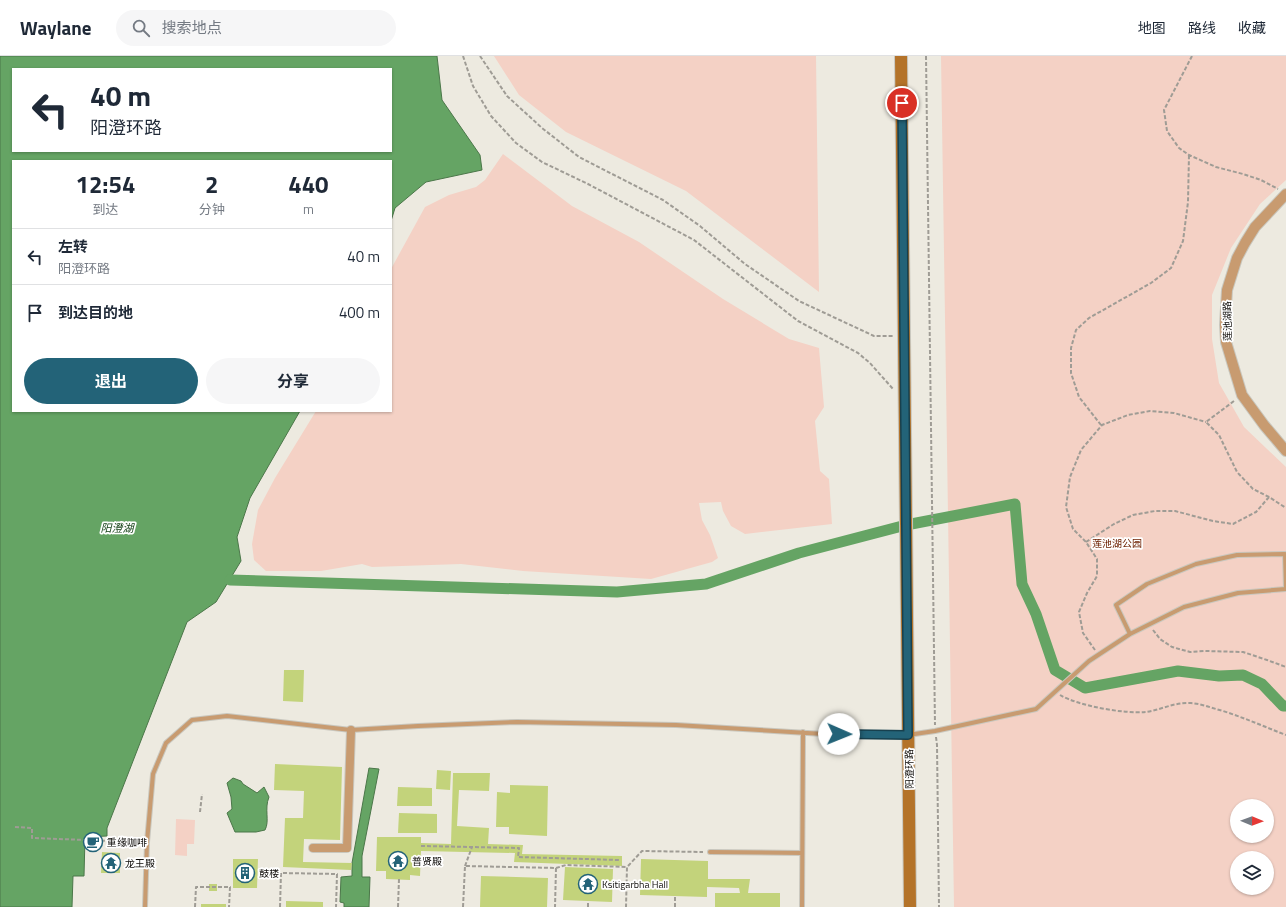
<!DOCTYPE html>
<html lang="zh">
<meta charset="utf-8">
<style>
body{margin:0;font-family:"Titillium Web","Noto Sans SC",sans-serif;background:#f6f6f7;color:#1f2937;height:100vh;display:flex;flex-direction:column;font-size:15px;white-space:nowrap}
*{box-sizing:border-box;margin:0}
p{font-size:13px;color:#747a83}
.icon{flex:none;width:22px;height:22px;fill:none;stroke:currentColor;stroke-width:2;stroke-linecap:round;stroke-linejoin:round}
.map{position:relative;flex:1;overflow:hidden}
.drawer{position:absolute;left:12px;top:104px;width:380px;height:252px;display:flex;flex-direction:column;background:#fff;border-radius:0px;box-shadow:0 1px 3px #0004}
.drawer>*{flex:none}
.top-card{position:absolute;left:12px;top:12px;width:380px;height:84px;border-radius:0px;box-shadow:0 1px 3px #0004;background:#fff;color:#1f2937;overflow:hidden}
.needle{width:26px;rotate:91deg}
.controls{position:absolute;left:1230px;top:743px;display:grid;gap:8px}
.controls a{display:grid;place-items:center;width:44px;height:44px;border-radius:50%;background:#fff;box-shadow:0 1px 3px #0004;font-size:20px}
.pin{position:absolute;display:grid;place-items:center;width:34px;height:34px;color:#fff;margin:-17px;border:2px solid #fff;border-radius:50%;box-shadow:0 1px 4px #0007}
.me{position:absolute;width:44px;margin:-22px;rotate:91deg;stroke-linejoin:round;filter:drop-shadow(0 0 3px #0008)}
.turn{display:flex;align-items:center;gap:14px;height:84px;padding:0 12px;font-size:18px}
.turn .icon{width:52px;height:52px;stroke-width:2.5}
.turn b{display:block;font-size:28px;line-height:34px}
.eta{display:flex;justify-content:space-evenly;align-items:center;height:68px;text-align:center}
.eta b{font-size:24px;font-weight:700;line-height:28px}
.action{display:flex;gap:8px;margin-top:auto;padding:8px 12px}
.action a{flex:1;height:46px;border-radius:24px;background:#236378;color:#fff;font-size:16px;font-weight:700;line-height:46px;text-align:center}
.action a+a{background:#f6f6f7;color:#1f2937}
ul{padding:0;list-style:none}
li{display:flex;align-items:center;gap:12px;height:56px;padding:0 12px;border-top:1px solid #e0e1e3}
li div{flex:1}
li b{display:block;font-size:15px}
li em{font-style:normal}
header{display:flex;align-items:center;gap:24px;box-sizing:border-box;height:56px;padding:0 20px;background:#fff;border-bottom:1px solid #e0e1e3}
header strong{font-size:19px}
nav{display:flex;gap:22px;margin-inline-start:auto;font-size:14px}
.search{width:280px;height:36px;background:#f6f6f7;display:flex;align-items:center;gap:10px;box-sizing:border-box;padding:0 14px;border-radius:22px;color:#747a83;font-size:15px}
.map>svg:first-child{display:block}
.green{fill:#f4d1c5;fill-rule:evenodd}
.water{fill:#65a464;stroke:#4b7749;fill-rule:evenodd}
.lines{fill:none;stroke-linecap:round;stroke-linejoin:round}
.canal{stroke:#65a464;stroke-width:11}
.building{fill:#c3d37b}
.service-casing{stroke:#c9c7be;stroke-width:6}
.minor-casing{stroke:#c9c7be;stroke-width:10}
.tertiary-casing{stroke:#c9c7be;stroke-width:12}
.secondary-casing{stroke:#c9c7be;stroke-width:14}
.path{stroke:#9f9c95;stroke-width:2;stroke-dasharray:4 2;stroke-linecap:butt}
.service{stroke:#c89b70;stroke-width:4}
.minor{stroke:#c89b70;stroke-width:8}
.tertiary{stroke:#c89b70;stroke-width:10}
.secondary{stroke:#b47329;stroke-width:12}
.route-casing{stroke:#17404e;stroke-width:10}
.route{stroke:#236378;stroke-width:7}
.labels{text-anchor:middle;stroke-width:3.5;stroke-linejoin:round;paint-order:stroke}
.street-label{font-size:10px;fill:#0f0d0a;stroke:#fff}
.park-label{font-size:10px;fill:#6d2001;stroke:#fff}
.poi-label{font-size:10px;fill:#0f0d0a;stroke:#fff;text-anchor:start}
.water-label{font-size:11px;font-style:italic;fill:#134015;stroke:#fff}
</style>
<header>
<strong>Waylane</strong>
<div class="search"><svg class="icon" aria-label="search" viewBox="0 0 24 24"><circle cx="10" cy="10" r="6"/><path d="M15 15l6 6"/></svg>搜索地点</div>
<nav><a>地图</a><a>路线</a><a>收藏</a></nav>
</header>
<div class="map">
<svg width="1286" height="851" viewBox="0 0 1286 851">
<rect width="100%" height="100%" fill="#edeae0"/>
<!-- green -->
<path class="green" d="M 494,0 L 816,0 L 819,236 L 686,135 L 566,76 L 519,39 Z
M 941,0 L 1286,0 L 1286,124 L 1260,148 L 1231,192 L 1212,239 L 1212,283 L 1219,327 L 1244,371 L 1286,411 L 1286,851 L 954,851 ZM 1237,750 L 1267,750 L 1267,780 L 1237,780 ZM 1237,802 L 1267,802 L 1267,832 L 1237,832 Z
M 503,98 L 572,150 L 639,186 L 723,243 L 789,283 L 819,292 L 824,351 L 815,365 L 820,415 L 829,423 L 832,468 L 745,478 L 731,470 L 723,455 L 721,446 L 699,447 L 702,464 L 710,479 L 718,502 L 712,506 L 651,523 L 523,515 L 461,508 L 372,511 L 362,508 L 321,515 L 266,515 L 254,504 L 252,488 L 258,454 L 275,422 L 316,355 L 391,355 L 391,213 L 425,151 L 449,139 L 476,131 L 485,124 Z
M 176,763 L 195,764 L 194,788 L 187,788 L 187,800 L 175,799 Z"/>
<!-- water -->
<path class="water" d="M 0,0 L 437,0 L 442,44 L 480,99 L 482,114 L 426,126 L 395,152 L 391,165 L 391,105 L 13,105 L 13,355 L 300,355 L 250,442 L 237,481 L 241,505 L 216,546 L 187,566 L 107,772 L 107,780 L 85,781 L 84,820 L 73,820 L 72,851 L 0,851 ZM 13,13 L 391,13 L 391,95 L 13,95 Z
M 369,712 L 379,713 L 362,800 L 362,821 L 370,821 L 369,851 L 344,851 L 344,847 L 340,846 L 341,821 L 352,820 L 352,807 Z
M 233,722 L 241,725 L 243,728 L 257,737 L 264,731 L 269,741 C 264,753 270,765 265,774 L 256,776 L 235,776 L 227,757 L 232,753 L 231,741 L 227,727 Z"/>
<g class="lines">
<!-- canal -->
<path class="canal" d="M 230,524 L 617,536 L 706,528 L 799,497 L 906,469 L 1015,448 L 1022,528 L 1036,558 L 1055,614 L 1085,632 L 1178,615 L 1219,620 L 1243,619 L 1262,628 L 1283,650 L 1286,650"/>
</g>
<!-- building -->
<path class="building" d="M 284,614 L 304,614 L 303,646 L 283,645 Z
M 275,708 L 342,711 L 340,784 L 304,783 L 303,806 L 352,807 L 351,814 L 283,811 L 285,762 L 303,762 L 304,735 L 274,734 Z
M 437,714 L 451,715 L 450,734 L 436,733 Z
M 453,717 L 490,717 L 489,735 L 459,734 L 457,770 L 489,772 L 488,788 L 523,789 L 522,798 L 622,800 L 622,810 L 514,806 L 515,797 L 421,795 L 420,820 L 410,819 L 410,824 L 386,823 L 386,815 L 376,815 L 377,781 L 421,781 L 421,787 L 451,788 Z
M 510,729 L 548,730 L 547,780 L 509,778 L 509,771 L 496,771 L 497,736 L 510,737 Z
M 398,731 L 432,732 L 432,750 L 397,750 Z
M 399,757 L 437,758 L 437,777 L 398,777 Z
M 102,796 L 120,797 L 120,817 L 101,817 Z
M 233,803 L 258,803 L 257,832 L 233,832 Z
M 641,803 L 708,805 L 708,823 L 750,823 L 748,837 L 780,837 L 780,851 L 715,851 L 715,837 L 740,837 L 739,832 L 707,831 L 707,841 L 640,839 Z
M 565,811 L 613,813 L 612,846 L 563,844 Z
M 481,820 L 548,822 L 547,851 L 480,851 Z
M 209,828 L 217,828 L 217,835 L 209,835 Z
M 286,845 L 323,846 L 323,851 L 286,851 Z
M 201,848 L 226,848 L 226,851 L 201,851 Z"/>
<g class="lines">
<defs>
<path id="service" d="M 1130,578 L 1116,549 L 1147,528 L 1196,508 L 1237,499 L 1285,498 L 1286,533
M 710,796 L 802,797
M 145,851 L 147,786 L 153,718 L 166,687 L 192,664 L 227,660 L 351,674 L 418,670 L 517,666 L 676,669 L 824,678 L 908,679 L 935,675 L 1036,653 L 1089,605 L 1130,578 L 1184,551 L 1238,537 L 1286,533
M 802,851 L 803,676"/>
<path id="minor" d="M 313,792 L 347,792 L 351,674"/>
<path id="tertiary" d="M 1286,138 L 1255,171 L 1245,187 L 1237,202 L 1227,234 L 1225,269 L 1226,286 L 1242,339 L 1264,369 L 1286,395"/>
<path id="secondary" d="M 901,0 L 906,469
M 906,463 L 910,851"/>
</defs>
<!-- service casing -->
<use href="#service" class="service-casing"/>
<!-- minor casing -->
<use href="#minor" class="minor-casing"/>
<!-- tertiary casing -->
<use href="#tertiary" class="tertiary-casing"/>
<!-- secondary casing -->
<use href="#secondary" class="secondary-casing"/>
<!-- path -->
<path class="path" d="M 463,0 L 473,30 L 491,60 L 516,87 L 542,106 L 588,128 L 694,184 L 798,265 L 858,297 L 870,307 L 893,333
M 480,0 L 507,40 L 542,72 L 579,101 L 663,144 L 700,170 L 745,208 L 799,245 L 874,280 L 893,280
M 926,0 L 935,669
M 1192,0 L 1164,54 L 1167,75 L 1179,92 L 1189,99 L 1216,111 L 1243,118 L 1261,124 L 1278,133
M 1234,345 L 1206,366 L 1219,379 L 1237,416 L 1253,433 L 1269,441 L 1286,452
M 1101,369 L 1079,341 L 1071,317 L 1071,292 L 1076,274 L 1089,262 L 1151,227 L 1171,212 L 1183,185 L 1188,146 L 1189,99
M 1086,486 L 1114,468 L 1133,459 L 1155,455 L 1175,455 L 1213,465 L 1233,468 L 1256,456 L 1269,441
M 1153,574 L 1160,583 L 1172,591 L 1190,596 L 1205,595 L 1243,596 L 1267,604 L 1286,611
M 1095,594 L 1083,577 L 1079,556 L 1087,537 L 1097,520 L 1097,503 L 1086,486 L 1073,473 L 1066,451 L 1070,421 L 1081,394 L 1102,369 L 1128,359 L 1150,355 L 1174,357 L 1206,366
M 1060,639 C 1079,650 1124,658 1146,656 C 1161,654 1174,646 1191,647 C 1202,648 1212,652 1223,655 C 1245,662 1265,671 1286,679
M 936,681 L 937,689 L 939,851
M 200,756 L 202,738
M 15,771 L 32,772 L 32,782 L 140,786
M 421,790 L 519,792 L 518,801 L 619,804
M 465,810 L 472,791
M 628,810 L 642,795 L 703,796
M 556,812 L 566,809 L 627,811 L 626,851
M 195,851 L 196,831 L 230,831 L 229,851
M 280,851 L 281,817 L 337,818 L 336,851
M 398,851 L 399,823
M 463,851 L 465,810 L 556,812 L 555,851
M 588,851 L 588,845
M 675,851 L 675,840"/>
<!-- service -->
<use href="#service" class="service"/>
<!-- minor -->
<use href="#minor" class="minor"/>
<!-- tertiary -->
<use href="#tertiary" class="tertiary"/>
<!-- secondary -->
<use href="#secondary" class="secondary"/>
</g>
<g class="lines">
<defs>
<path id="route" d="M 839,678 L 908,679 L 902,47"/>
</defs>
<!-- route casing -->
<use href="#route" class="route-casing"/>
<!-- route -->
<use href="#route" class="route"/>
</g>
<!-- icons -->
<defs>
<symbol id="cafe-ring" viewBox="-11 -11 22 22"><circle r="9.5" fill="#fff" stroke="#236378" stroke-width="1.5"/><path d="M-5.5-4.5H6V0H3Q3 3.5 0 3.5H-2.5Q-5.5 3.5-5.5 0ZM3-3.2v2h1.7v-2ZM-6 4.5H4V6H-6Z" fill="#236378"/></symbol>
<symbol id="temple-ring" viewBox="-11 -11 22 22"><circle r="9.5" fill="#fff" stroke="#236378" stroke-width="1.5"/><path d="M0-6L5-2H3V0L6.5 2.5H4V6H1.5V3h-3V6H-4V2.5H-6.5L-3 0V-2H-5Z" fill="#236378"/></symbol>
<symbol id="building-ring" viewBox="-11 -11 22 22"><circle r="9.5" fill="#fff" stroke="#236378" stroke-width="1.5"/><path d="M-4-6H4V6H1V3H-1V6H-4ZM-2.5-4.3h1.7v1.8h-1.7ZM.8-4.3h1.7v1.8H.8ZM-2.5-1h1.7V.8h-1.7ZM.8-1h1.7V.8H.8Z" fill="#236378"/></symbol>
</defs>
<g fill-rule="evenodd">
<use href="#cafe-ring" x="82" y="775" width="22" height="22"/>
<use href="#temple-ring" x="387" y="794" width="22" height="22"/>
<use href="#temple-ring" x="100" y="796" width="22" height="22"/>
<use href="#building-ring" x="234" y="806" width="22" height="22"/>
<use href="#temple-ring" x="577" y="817" width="22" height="22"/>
</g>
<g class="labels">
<!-- street labels -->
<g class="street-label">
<text transform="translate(1227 265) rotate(-91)" y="4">莲池湖路</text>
<text transform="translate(909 713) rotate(-91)" y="4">阳澄环路</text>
</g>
<!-- park labels -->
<g class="park-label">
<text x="1117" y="491">莲池湖公园</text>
</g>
<!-- poi labels -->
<g class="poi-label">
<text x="107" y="790">重缘咖啡</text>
<text x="412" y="809">普贤殿</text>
<text x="125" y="811">龙王殿</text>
<text x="259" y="821">鼓楼</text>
<text x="602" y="832">Ksitigarbha Hall</text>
</g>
<!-- water labels -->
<g class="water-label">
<text x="117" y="476">阳澄湖</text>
</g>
</g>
</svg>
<div class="controls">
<a><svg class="needle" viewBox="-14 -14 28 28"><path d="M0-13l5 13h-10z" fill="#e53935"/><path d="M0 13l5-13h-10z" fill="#747a83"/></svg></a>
<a><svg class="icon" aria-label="layers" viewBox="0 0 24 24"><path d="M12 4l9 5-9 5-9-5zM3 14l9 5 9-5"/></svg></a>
</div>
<div class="pin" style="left:902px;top:47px;background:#d93025"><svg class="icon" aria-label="arrive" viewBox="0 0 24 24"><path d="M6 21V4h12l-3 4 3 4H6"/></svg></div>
<svg class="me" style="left:839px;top:678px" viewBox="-20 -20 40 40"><circle r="19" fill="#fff"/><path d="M0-13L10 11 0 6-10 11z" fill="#236378"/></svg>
<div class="top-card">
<div class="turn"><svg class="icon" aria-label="left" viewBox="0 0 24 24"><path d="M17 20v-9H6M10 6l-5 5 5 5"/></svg><div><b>40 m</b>阳澄环路</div></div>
</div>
<section class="drawer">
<div class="eta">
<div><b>12:54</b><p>到达</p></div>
<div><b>2</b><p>分钟</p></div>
<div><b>440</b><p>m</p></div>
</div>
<ul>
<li><svg class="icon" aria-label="left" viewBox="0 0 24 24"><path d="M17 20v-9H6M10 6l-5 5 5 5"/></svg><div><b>左转</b><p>阳澄环路</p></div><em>40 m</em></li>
<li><svg class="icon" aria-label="arrive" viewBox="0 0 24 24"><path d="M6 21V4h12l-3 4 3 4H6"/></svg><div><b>到达目的地</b></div><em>400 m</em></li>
</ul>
<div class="action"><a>退出</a><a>分享</a></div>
</section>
</div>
